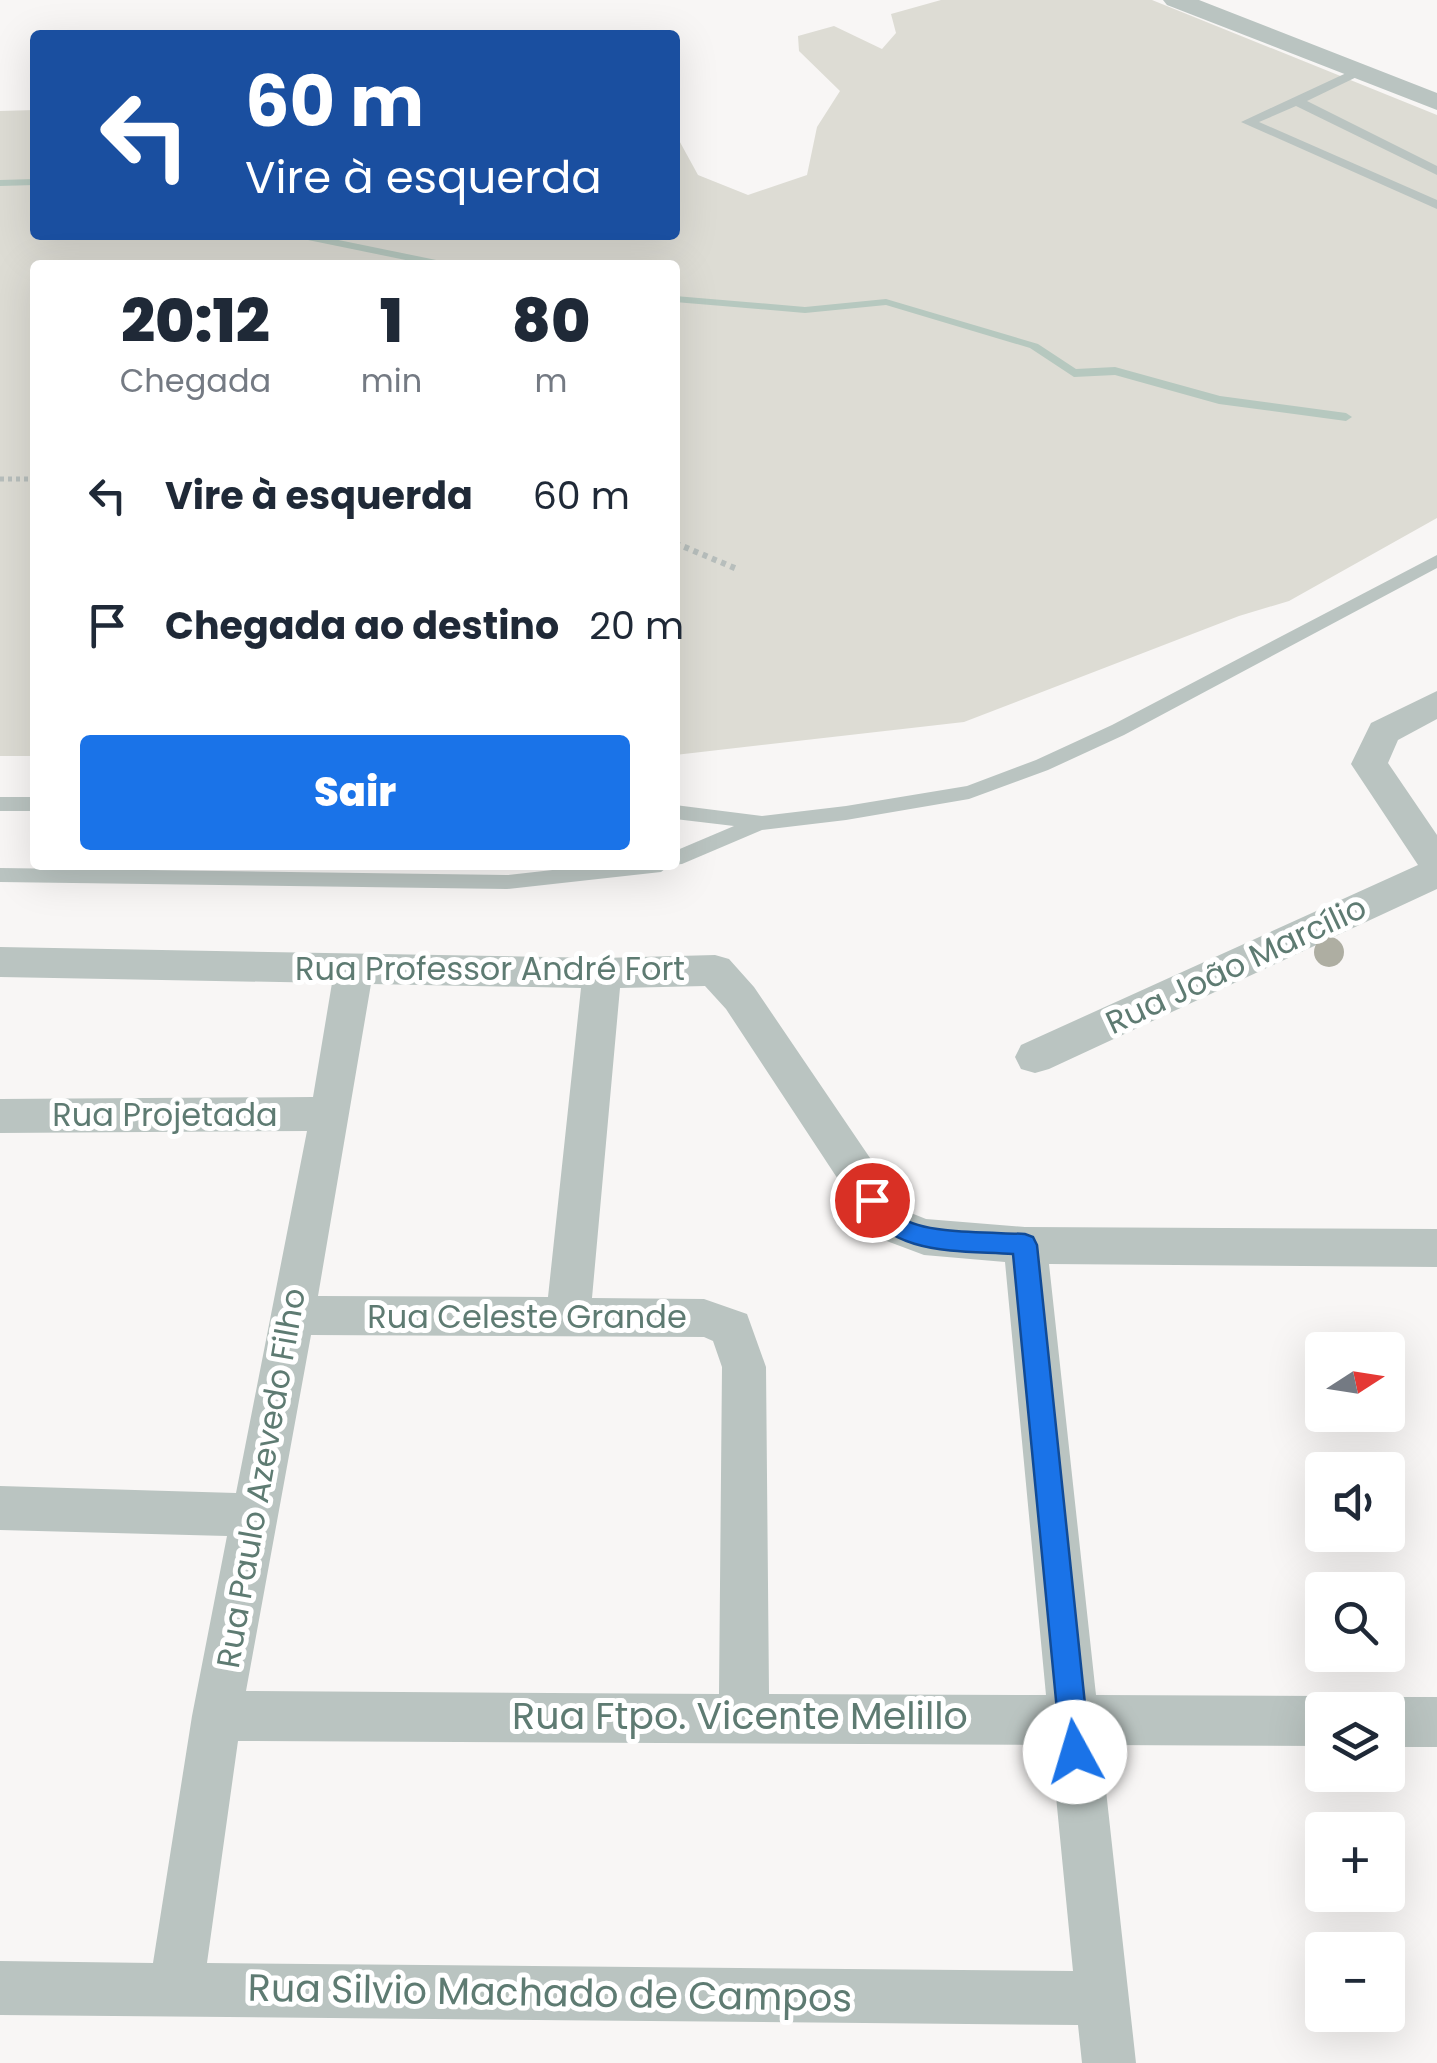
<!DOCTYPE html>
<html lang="pt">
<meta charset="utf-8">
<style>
body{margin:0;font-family:Poppins,sans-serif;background:#f2f2f3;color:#1f2937;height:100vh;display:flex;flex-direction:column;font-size:38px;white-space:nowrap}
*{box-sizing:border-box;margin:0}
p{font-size:32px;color:#747a83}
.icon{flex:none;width:55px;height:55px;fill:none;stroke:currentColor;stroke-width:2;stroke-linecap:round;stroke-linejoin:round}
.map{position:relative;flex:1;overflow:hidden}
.side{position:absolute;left:30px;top:260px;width:650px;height:610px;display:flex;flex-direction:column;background:#fff;border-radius:10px;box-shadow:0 10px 40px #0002}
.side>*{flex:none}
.banner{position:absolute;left:30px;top:30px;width:650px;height:210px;border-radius:10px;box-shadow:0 10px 40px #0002;background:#1a4fa0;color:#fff;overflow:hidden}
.needle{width:65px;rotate:78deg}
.fabs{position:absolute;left:1305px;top:1332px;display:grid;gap:20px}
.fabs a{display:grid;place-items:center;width:100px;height:100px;border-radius:10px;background:#fff;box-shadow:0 10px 40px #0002;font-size:50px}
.pin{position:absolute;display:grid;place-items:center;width:85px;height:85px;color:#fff;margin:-42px;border:5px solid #fff;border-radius:50%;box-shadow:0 2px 10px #0007}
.me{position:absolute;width:110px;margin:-55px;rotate:354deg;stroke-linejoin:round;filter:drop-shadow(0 0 8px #0008)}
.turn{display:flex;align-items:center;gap:35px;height:210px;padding:0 50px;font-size:45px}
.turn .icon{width:130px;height:130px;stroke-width:2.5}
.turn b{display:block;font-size:70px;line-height:85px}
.eta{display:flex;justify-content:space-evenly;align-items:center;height:170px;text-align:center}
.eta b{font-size:60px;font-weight:800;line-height:70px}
.primary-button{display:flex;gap:20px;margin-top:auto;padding:20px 50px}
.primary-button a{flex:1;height:115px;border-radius:10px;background:#1a73e8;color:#fff;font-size:40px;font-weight:800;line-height:115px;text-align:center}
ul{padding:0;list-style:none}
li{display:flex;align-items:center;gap:30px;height:130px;padding:0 50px}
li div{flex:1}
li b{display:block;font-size:38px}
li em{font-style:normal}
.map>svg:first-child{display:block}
.green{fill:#dddcd4}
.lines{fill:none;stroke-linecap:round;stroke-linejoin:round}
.stream{fill:#b6c8bf;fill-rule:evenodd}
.path-far1{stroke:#b7bebc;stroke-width:5;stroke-dasharray:4 4;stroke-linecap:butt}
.path{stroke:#b7bebc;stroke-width:6;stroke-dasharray:5 5;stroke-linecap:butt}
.service{fill:#bac4c1;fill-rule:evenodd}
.minor{fill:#bac4c1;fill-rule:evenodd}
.tree{fill:#aeaea2}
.route{fill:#1a73e8;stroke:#114b97;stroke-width:2.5}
.labels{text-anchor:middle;stroke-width:10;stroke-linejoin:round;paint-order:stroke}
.street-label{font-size:32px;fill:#5e7b72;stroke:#fff}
.near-street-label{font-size:38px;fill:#5e7b72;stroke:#fff}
</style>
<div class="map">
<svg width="1437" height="2063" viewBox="0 0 1437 2063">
<rect width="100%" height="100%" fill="#f8f6f5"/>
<!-- green -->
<path class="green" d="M 941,0 L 1152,0 L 1437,115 L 1437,518 L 1289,601 L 1239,616 L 964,722 L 675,755 L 675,265 L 35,265 L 35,756 L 0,756 L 0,111 L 35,110 L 35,235 L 675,235 L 675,133 L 698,175 L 748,195 L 807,175 L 817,127 L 840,91 L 799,51 L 798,36 L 834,26 L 882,49 L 896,33 L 891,14 Z"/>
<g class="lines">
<!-- stream -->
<path class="stream" d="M 35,179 L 35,185 L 0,186 L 0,180 Z
M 257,235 L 314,235 L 446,262 L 451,265 L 430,265 L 308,240 L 262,238 Z
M 675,296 L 805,307 L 886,299 L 1038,344 L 1076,369 L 1115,367 L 1220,396 L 1346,413 L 1352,417 L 1346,421 L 1219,404 L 1115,375 L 1074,377 L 1030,348 L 886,305 L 805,313 L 675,302 Z"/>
<!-- path-far1 -->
<path class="path-far1" d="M 0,479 L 35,479"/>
<!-- path -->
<path class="path" d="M 675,543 L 737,569"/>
<!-- service -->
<path class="service" d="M 1355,69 L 1367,72 L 1307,101 L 1437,166 L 1437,175 L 1296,106 L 1259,122 L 1437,200 L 1437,209 L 1241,122 Z
M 1437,555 L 1437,568 L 1124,735 L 1048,770 L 969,799 L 846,820 L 762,830 L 682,864 L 672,865 L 675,865 L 675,851 L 734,826 L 675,819 L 675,805 L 762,816 L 846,806 L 967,786 L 1036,760 L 1112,725 Z
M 0,797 L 35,797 L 35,811 L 0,811 Z
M 597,865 L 670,865 L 661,872 L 507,889 L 0,882 L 0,868 L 507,875 Z"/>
<!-- minor -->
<path class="minor" d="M 1163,0 L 1199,0 L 1437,93 L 1437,110 L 1167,5 Z
M 1437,691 L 1437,719 L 1398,740 L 1388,763 L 1437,835 L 1437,889 L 1049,1069 L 1035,1073 L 1021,1069 L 1015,1057 L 1021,1045 L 1418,865 L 1351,764 L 1371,723 Z
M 0,947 L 602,958 L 715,955 L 729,959 L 754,987 L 906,1211 L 926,1219 L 1025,1227 L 1437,1229 L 1437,1267 L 1049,1264 L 1096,1695 L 1322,1696 L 1340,1703 L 1342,1710 L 1322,1710 L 1322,1746 L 1101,1745 L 1136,2063 L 1082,2063 L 1078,2025 L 0,2015 L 0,1961 L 153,1963 L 192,1716 L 227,1536 L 0,1530 L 0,1486 L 236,1493 L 307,1131 L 0,1133 L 0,1099 L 313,1097 L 332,983 L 0,977 ZM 371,984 L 581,988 L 548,1297 L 318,1296 ZM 705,986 L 726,1009 L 876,1237 L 924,1255 L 1005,1262 L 1046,1695 L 769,1694 L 766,1367 L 747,1314 L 704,1299 L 592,1298 L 620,988 ZM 311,1335 L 704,1337 L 713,1341 L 722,1367 L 719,1694 L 246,1691 ZM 238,1741 L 1051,1745 L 1073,1971 L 207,1963 Z
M 1388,1697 L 1437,1697 L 1437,1747 L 1388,1747 L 1388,1710 L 1368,1710 L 1370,1704 Z"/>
</g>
<!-- trees -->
<circle class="tree" cx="1329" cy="952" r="15"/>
<!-- route -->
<path class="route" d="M 872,1190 C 887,1195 888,1208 900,1217 C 925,1235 994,1232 1025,1234 L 1033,1237 L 1037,1245 L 1090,1752 L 1085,1762 L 1075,1766 L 1065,1762 L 1061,1752 L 1013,1254 C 959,1250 888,1257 860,1200 L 864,1193 Z"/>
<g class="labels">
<!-- street labels -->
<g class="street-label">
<text transform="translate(1236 965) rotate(-25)" y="11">Rua João Marcílio</text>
<text x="490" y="980">Rua Professor André Fort</text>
<text x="165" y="1126">Rua Projetada</text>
<text x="527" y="1328">Rua Celeste Grande</text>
<text transform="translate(261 1478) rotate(-80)" y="11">Rua Paulo Azevedo Filho</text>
</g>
<!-- near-street labels -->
<g class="near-street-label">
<text x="740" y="1729">Rua Ftpo. Vicente Melillo</text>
<text transform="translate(550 1993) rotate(1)" y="13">Rua Silvio Machado de Campos</text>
</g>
</g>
</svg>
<div class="fabs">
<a><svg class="needle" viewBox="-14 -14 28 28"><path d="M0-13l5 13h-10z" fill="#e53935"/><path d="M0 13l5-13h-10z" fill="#747a83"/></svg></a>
<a><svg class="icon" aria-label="sound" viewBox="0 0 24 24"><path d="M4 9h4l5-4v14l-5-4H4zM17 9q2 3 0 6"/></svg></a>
<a><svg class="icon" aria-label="search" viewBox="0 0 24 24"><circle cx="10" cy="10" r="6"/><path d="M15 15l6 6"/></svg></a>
<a><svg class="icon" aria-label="layers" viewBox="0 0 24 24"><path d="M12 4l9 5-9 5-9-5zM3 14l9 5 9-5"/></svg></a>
<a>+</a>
<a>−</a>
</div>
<div class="pin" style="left:872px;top:1200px;background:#d93025"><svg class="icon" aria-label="arrive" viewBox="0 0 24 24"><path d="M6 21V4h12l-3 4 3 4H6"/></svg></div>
<svg class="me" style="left:1075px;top:1752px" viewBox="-20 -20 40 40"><circle r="19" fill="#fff"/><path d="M0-13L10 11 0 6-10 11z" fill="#1a73e8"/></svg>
<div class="banner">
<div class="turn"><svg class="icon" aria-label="left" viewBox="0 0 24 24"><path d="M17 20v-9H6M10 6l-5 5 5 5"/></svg><div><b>60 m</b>Vire à esquerda</div></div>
</div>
<section class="side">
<div class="eta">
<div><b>20:12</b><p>Chegada</p></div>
<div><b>1</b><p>min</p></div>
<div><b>80</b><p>m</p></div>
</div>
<ul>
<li><svg class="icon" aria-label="left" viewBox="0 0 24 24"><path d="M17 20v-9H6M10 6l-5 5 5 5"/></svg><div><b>Vire à esquerda</b></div><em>60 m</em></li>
<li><svg class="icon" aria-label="arrive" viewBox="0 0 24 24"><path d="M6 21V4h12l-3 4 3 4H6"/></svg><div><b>Chegada ao destino</b></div><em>20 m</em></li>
</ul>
<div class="primary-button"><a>Sair</a></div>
</section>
</div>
